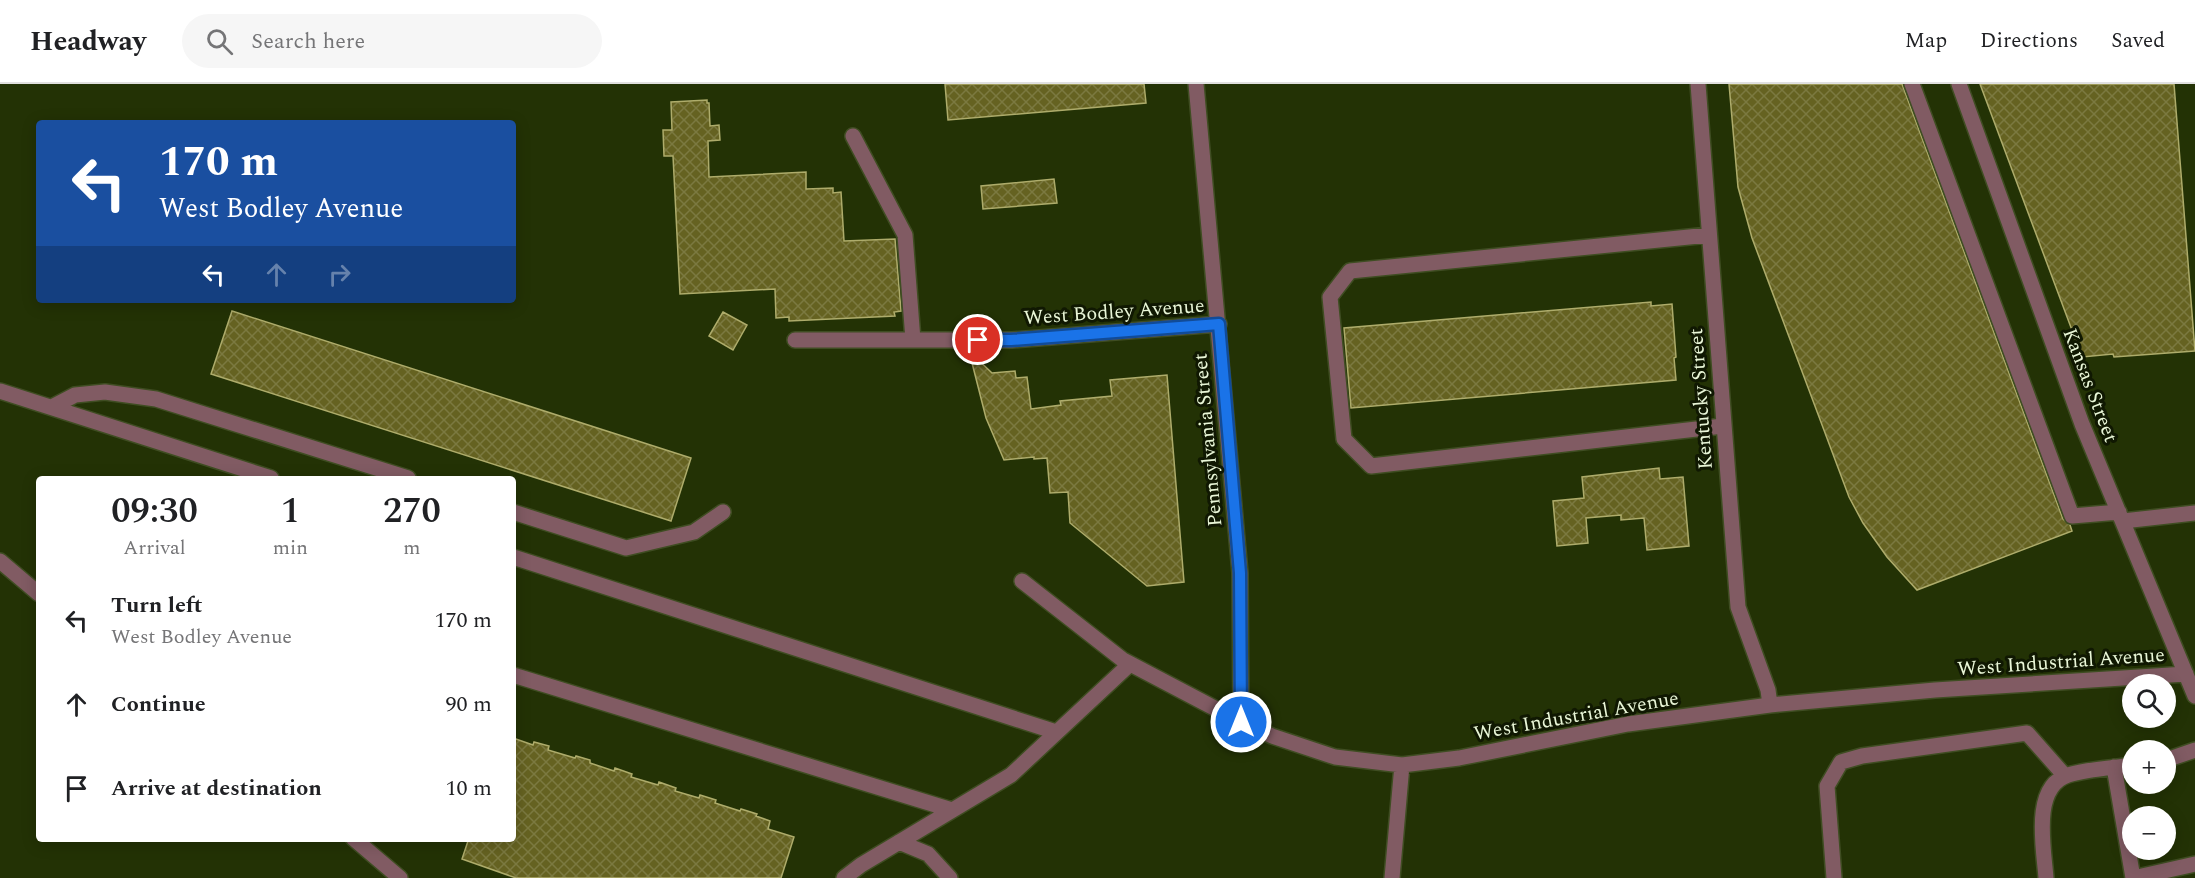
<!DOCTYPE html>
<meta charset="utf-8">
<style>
body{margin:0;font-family:Spectral,serif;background:#f6f6f6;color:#202124;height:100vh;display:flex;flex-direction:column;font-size:22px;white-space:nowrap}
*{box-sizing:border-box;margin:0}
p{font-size:20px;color:#757577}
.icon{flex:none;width:33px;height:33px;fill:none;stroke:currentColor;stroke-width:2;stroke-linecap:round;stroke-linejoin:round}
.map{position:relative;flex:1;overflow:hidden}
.details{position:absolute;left:36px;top:392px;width:480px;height:366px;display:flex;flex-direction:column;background:#fff;border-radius:6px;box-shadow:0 3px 15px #0003}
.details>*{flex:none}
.guide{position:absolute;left:36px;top:36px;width:480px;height:183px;border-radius:6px;box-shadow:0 3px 15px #0003;background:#1a4fa0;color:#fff;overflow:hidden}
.tools{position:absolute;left:2122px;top:590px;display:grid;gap:12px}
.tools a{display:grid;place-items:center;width:54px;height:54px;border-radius:50%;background:#fff;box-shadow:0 3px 15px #0003;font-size:30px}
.pin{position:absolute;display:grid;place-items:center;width:51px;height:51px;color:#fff;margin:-26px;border:3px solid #fff;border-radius:50%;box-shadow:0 2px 6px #0007}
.me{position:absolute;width:66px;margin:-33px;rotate:0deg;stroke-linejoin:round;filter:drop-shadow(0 0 4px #0008)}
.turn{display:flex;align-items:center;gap:21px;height:126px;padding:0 24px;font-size:27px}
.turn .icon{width:78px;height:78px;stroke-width:2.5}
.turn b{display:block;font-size:42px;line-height:51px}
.lanes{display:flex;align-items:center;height:57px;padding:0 24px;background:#0003;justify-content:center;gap:30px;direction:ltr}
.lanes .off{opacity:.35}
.eta{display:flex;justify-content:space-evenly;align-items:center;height:102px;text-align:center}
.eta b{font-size:36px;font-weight:600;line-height:42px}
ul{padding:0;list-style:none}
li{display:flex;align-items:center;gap:18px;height:84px;padding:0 24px}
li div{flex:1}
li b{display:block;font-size:22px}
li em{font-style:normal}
header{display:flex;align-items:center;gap:36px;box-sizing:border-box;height:84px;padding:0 30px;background:#fff;border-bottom:2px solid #e0e0e0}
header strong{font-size:28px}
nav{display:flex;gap:33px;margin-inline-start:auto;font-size:21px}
.search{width:420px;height:54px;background:#f6f6f6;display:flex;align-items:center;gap:15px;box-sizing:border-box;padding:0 21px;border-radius:33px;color:#757577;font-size:22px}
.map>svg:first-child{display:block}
.building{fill:url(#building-cross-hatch);stroke:#aeac6b;stroke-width:1.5}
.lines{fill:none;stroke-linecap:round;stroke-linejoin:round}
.minor-casing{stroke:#3f4d22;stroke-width:18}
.minor{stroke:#815b63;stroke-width:15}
.route-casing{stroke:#114b97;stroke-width:15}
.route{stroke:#1a73e8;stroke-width:10}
.labels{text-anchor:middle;stroke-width:6;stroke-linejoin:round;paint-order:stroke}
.street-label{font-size:20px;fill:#e9f6d7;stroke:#101802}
</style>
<header>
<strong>Headway</strong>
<div class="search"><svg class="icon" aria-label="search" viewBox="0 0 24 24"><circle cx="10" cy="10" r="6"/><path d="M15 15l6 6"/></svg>Search here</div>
<nav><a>Map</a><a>Directions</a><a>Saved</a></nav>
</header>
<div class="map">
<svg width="2195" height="794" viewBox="0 0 2195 794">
<defs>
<pattern id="building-cross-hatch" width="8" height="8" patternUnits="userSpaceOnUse" patternTransform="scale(1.5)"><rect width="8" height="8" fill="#656221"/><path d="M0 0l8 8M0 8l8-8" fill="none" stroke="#7b7940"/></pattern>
</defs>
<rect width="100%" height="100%" fill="#233205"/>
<!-- building -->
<path class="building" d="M 945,0 L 1144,0 L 1146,19 L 948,36 Z
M 1729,0 L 1902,0 L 2063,435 L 2070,441 L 2072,447 L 1917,506 L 1887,473 L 1863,439 L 1849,413 L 1752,154 L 1738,103 Z
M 1980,0 L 2174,0 L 2195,267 L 2114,273 L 2113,270 L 2082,273 Z
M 707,16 L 707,19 L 709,19 L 710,42 L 719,41 L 720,56 L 708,57 L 709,93 L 806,88 L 806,105 L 833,104 L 833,109 L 841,108 L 844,157 L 895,155 L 901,227 L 894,228 L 895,232 L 789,237 L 789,233 L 776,234 L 775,205 L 680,210 L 673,72 L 664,72 L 663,46 L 672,46 L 671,18 Z
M 1054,95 L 1057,119 L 983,125 L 981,102 Z
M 1651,218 L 1651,222 L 1672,220 L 1676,273 L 1674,274 L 1676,296 L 1351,324 L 1344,244 Z
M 232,227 L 691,374 L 671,437 L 211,290 Z
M 723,228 L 747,241 L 733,266 L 709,252 Z
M 969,267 L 992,289 L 1015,287 L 1016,294 L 1027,293 L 1031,325 L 1061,321 L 1060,317 L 1112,312 L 1110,296 L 1167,291 L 1184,498 L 1147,502 L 1070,439 L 1068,408 L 1050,409 L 1047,374 L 1034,375 L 1034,373 L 1004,376 L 986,334 Z
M 1659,384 L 1660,395 L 1683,393 L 1689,462 L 1647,466 L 1644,434 L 1621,436 L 1621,431 L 1586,434 L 1588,459 L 1557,462 L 1553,417 L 1584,414 L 1582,393 Z
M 513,654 L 533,661 L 534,658 L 549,662 L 548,666 L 575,674 L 576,672 L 590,676 L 590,679 L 614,687 L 615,684 L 632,690 L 631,693 L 658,701 L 659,698 L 676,704 L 675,707 L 699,714 L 700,711 L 716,716 L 715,719 L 740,727 L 741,725 L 757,730 L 756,732 L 770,737 L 768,745 L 794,753 L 781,794 L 516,794 L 462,775 L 469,754 L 513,754 Z"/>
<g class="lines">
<defs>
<path id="minor" d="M 1196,0 L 1240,489 L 1241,638
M 1698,0 L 1738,523 L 1768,606 L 1770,621
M 1912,0 L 2072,432 L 2119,428
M 1959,0 L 2082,340 L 2195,612
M 853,52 L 905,151 L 913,256
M 1709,151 L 1350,187 L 1330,213 L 1344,355 L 1371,382 L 1723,342
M 795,256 L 1012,256 L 1219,240
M 0,307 L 271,394
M 52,323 L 75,311 L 105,308 L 156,315 L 408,394
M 513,428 L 626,464 L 694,448 L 723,428
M 2123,437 L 2195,429
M 513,473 L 1056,648
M 0,477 L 39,510
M 1022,497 L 1123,576 L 1241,638 L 1272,652 L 1335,673 L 1402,681 L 1459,674 L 1628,640 L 1770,621 L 1935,606 L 2186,590
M 513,591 L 952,726
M 2166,676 L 2195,666
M 2114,683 L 2133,794 L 2195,780
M 353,754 L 400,794
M 899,758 L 928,770 L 950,794
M 844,794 L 861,781 L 1011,691 L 1130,580
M 1392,794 L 1402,681
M 1834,794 L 1827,702 L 1841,678 L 1862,672 L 2027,649 L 2065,692
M 2046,794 C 2044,765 2031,703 2068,691 C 2088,685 2112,684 2133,681"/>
</defs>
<!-- minor casing -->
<use href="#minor" class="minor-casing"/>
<!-- minor -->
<use href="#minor" class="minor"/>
</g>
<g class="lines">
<defs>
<path id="route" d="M 978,256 L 1011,256 L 1219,240 L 1240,489 L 1241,638"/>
</defs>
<!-- route casing -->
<use href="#route" class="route-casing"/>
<!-- route -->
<use href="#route" class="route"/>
</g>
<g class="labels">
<!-- street labels -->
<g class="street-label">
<text transform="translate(1114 227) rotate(-4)" y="7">West Bodley Avenue</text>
<text transform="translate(2091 301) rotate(69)" y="7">Kansas Street</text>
<text transform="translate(1700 315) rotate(-94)" y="7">Kentucky Street</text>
<text transform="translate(1207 356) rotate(-95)" y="7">Pennsylvania Street</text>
<text transform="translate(2061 577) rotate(-4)" y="7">West Industrial Avenue</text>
<text transform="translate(1576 631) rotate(-10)" y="7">West Industrial Avenue</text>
</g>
</g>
</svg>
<div class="tools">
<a><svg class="icon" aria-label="search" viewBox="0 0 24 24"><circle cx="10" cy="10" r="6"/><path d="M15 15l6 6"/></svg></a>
<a>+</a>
<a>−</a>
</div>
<div class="pin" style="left:978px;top:256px;background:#d93025"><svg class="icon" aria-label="arrive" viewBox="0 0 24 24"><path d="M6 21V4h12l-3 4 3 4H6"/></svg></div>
<svg class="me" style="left:1241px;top:638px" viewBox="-20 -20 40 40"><circle r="17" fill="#1a73e8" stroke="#fff" stroke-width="3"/><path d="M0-11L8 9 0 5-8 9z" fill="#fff"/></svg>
<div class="guide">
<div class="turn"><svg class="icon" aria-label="left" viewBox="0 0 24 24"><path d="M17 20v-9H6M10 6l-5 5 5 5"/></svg><div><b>170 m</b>West Bodley Avenue</div></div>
<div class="lanes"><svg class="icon" aria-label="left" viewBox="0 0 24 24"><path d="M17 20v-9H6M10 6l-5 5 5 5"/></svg><svg class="icon off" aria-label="ahead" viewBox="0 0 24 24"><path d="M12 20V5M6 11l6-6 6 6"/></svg><svg class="icon off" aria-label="right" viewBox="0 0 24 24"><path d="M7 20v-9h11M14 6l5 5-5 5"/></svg></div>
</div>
<section class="details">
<div class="eta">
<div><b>09:30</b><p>Arrival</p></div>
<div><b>1</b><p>min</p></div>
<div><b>270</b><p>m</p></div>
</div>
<ul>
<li><svg class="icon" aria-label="left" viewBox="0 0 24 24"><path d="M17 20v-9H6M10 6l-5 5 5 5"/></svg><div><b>Turn left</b><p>West Bodley Avenue</p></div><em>170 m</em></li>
<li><svg class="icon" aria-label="ahead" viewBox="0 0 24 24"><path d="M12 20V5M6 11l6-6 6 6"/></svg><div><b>Continue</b></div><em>90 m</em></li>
<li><svg class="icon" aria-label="arrive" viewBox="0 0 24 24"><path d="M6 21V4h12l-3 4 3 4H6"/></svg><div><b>Arrive at destination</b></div><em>10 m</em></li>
</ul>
</section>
</div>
